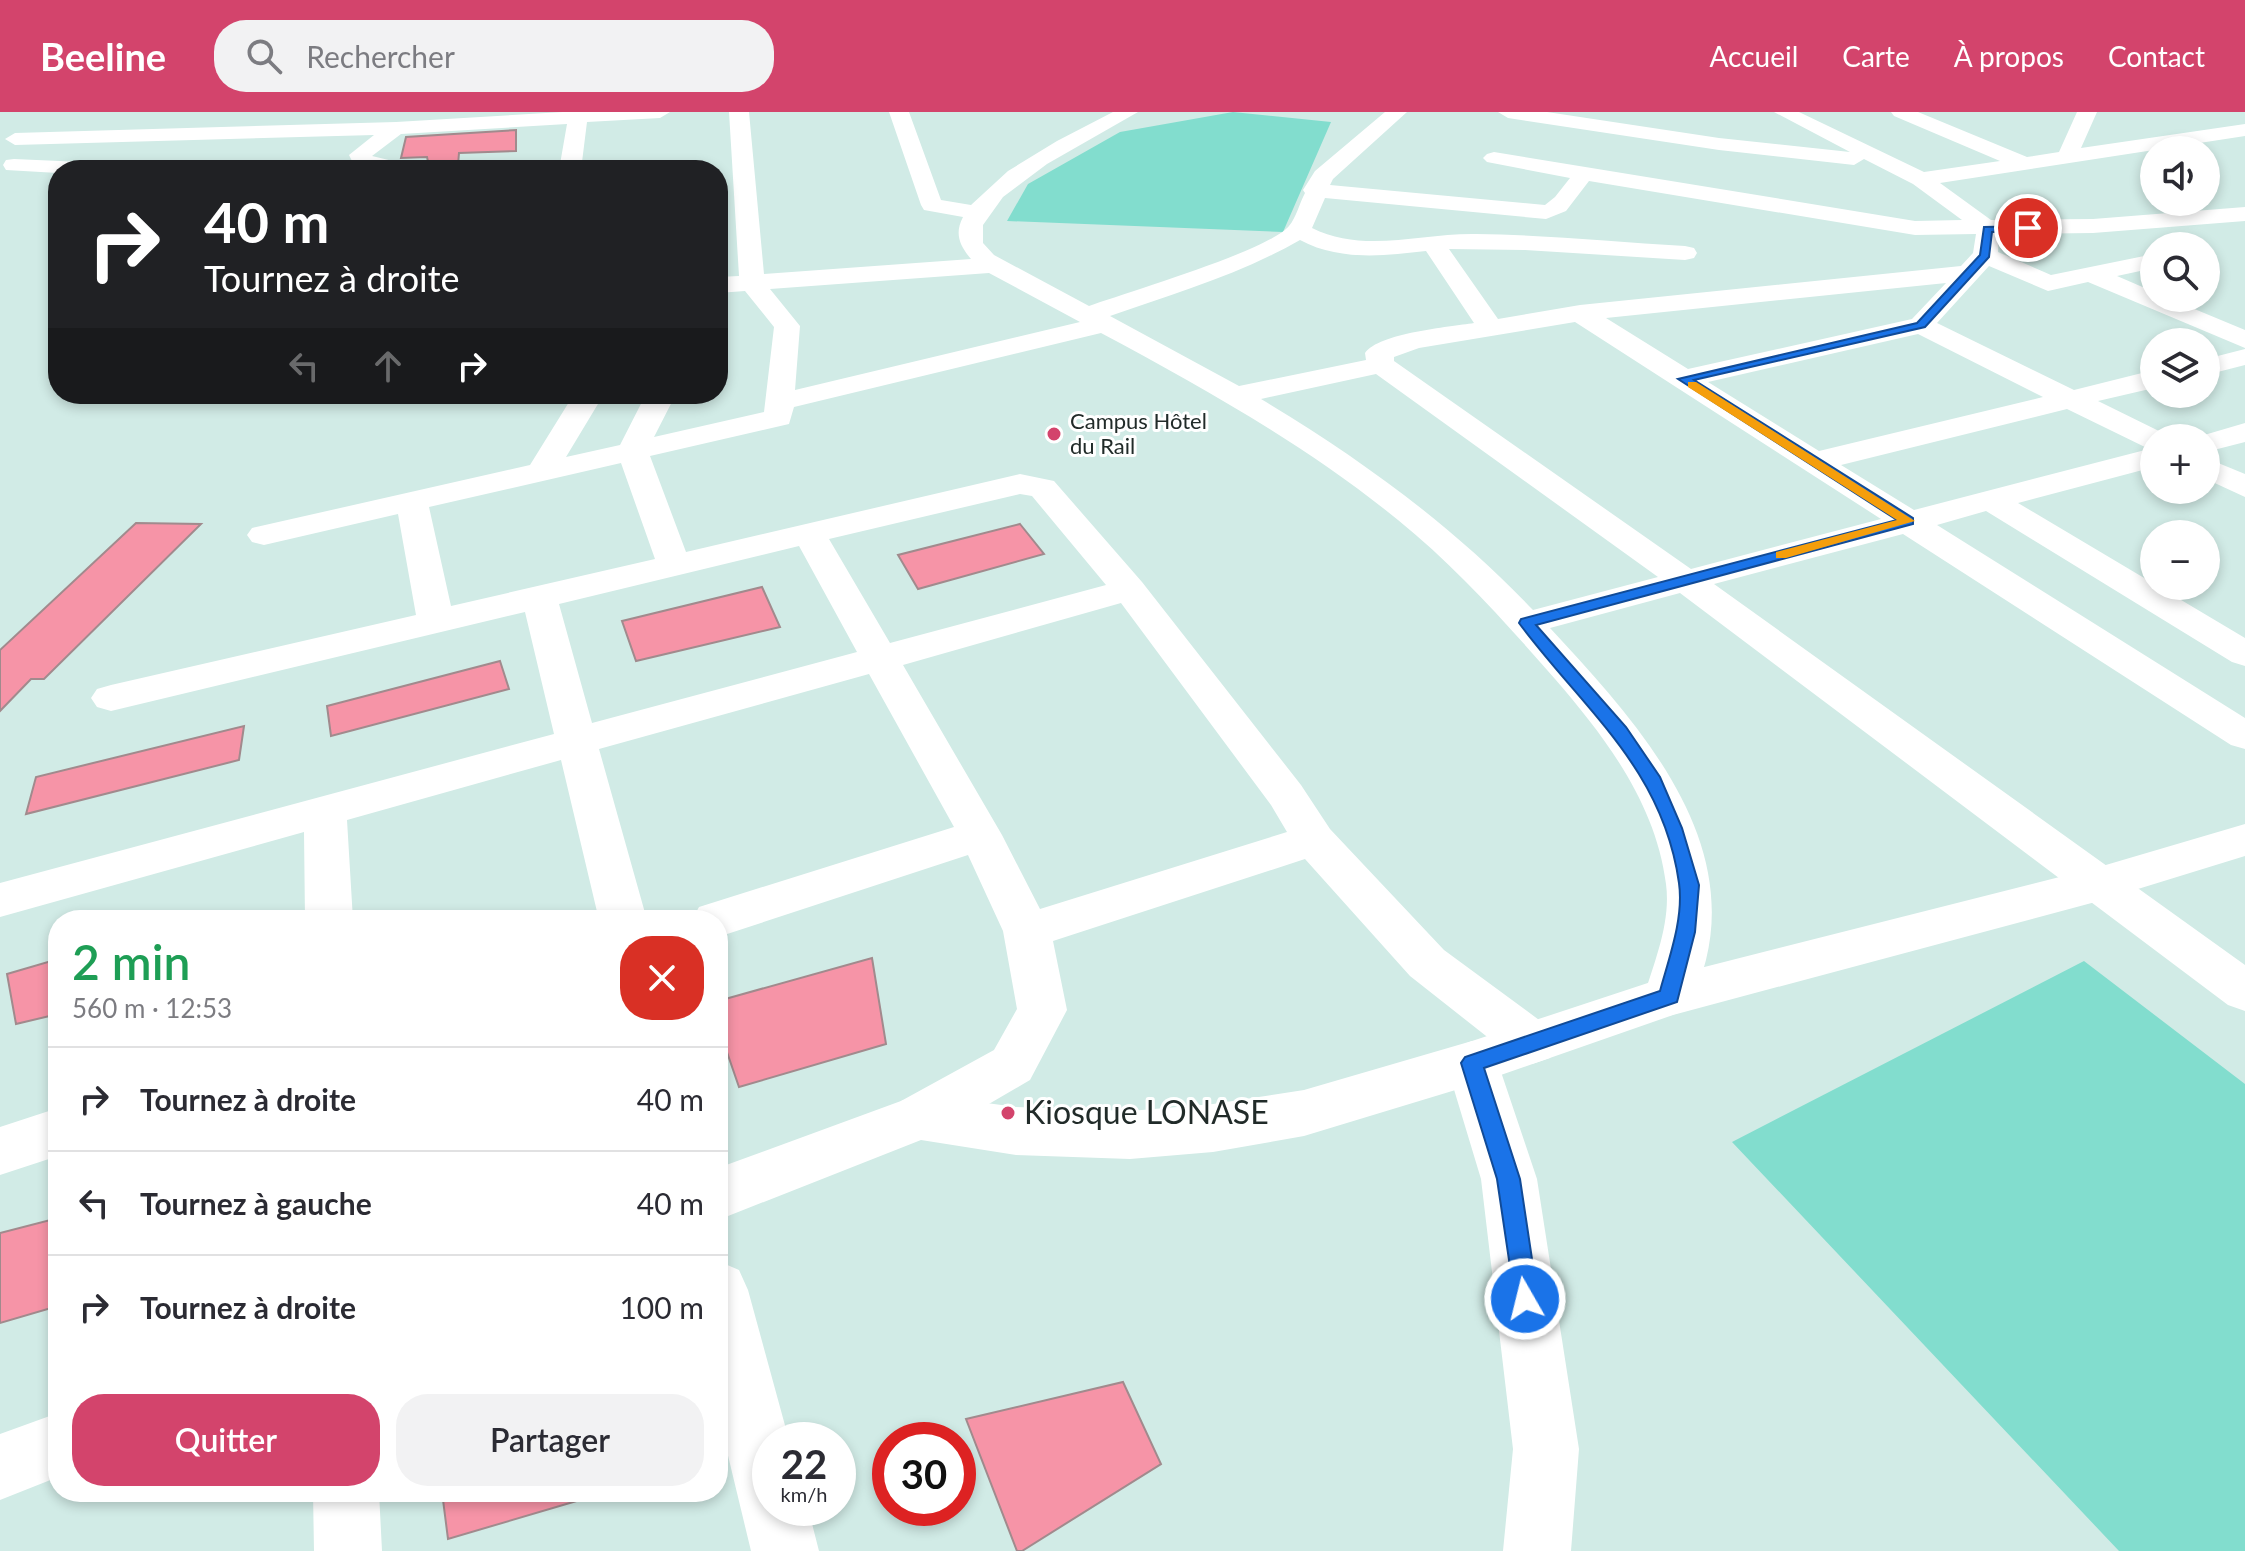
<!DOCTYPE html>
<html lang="fr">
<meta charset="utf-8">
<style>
body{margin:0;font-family:Lato,sans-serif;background:#f2f2f3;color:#2b2b33;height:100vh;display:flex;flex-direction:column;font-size:30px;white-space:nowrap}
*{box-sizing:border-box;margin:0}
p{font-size:26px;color:#7c7c81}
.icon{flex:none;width:44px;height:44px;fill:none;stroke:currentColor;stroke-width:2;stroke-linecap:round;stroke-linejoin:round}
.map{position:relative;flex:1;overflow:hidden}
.side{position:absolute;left:48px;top:798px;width:680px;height:592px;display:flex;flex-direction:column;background:#fff;border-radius:32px;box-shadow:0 4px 12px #0003}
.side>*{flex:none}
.guide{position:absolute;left:48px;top:48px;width:680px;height:244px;border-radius:32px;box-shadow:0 4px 12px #0003;background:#202124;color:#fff;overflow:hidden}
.tools{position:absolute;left:2140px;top:24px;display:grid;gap:16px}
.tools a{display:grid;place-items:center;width:80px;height:80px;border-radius:50%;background:#fff;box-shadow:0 4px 12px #0003;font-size:40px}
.speed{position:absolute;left:752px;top:1310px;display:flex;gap:16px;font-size:40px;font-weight:700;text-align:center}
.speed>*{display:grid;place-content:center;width:104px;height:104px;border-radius:50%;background:#fff;box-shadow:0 4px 12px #0003;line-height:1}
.speed small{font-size:20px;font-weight:400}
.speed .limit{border:12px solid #d22;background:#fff;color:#111}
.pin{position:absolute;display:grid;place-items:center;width:68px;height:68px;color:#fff;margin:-34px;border:4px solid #fff;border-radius:50%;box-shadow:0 2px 8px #0007}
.me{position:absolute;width:88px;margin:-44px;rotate:352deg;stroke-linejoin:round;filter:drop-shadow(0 0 6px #0008)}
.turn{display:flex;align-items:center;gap:28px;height:168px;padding:0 24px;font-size:36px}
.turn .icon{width:104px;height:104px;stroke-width:2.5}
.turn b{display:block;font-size:56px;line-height:68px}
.lanes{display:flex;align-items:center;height:76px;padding:0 24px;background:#0003;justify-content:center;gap:40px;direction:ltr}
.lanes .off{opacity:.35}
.round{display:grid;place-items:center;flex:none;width:84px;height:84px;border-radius:32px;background:#f2f2f3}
.head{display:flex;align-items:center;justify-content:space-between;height:136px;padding:0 24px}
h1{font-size:48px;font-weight:600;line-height:60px;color:#1e9e55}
.button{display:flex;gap:16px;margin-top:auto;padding:16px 24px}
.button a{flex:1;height:92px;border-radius:32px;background:#d3446c;color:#fff;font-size:32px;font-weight:600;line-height:92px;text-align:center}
.button a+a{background:#f2f2f3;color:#2b2b33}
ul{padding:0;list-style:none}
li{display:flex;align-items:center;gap:24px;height:104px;padding:0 24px;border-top:2px solid #e1e1e2}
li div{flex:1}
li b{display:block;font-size:30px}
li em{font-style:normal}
header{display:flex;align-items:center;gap:48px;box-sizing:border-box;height:112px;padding:0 40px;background:#d3446c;color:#fff}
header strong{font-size:38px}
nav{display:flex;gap:44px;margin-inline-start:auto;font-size:28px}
.search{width:560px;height:72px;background:#f2f2f3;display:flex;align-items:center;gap:20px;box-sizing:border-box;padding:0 28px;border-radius:32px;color:#7c7c81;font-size:30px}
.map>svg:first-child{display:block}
.green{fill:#82ddce}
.building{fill:#f694a7;stroke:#a18a8d;stroke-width:2}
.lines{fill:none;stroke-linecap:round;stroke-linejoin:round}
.minor{fill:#fff;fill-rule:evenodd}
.major{fill:#fff;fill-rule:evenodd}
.route{fill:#1a73e8;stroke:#114b97;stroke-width:2}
.slow{fill:#f59e0b}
.poi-dot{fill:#d3446c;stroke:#fff;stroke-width:3}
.labels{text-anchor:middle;stroke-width:6;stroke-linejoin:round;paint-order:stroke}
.far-poi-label{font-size:22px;fill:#212b29;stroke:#fff;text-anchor:start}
.near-poi-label{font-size:32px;fill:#212b29;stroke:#fff;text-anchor:start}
</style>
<header>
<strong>Beeline</strong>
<div class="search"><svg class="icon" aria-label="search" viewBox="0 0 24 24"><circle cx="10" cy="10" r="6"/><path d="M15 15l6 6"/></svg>Rechercher</div>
<nav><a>Accueil</a><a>Carte</a><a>À propos</a><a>Contact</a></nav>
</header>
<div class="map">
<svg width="2245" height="1439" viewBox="0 0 2245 1439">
<rect width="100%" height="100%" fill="#d1ebe6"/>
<!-- green -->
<path class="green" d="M 1233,0 L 1331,10 L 1283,120 L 1007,109 L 1028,72 L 1120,20 Z
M 2084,849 L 2245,972 L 2245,1439 L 2119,1439 L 1732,1030 Z"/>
<!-- building -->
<path class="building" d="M 516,18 L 516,39 L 459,41 L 458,53 L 429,54 L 427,45 L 401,46 L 406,25 Z
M 136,411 L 201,412 L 44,567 L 31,567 L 0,599 L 0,538 Z
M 1020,412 L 1044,442 L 918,477 L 898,443 Z
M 762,475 L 780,515 L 636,549 L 622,509 Z
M 500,549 L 509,577 L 331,624 L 327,594 Z
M 244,614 L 239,648 L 26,702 L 36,665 Z
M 872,846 L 886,932 L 739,975 L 718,914 L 718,889 Z
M 58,847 L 58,902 L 16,912 L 7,862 Z
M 58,1106 L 58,1194 L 0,1211 L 0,1121 Z
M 1123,1270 L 1161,1352 L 1022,1439 L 1017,1439 L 966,1307 Z
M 442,1380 L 579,1380 L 580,1388 L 448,1427 Z"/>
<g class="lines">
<!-- minor -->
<path class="minor" d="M 563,0 L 670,0 L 660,6 L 587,10 L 581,58 L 559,58 L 567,12 L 401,22 L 372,44 L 397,50 L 402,58 L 376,58 L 353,51 L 349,43 L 374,23 L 15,33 L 5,27 L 15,21 L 396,10 Z
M 729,0 L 749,0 L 764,162 L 971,147 C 960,134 954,122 963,105 L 924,98 L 921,93 L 889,0 L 909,0 L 941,88 L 971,93 L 1008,59 L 1057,29 L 1113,0 L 1138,0 L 1047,52 L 1003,85 L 983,113 L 983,131 L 994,143 L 1089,194 C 1125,181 1270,138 1289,114 C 1296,106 1300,90 1305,81 L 1303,78 L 1315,59 L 1385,0 L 1407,0 L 1333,67 L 1330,73 L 1545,93 L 1555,85 L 1570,66 L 1487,50 L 1483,46 L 1487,42 L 1494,40 L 1915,109 L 1962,108 L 1913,72 L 1864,47 L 1854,53 L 1719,38 L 1508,6 L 1498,0 L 1547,0 L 1719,26 L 1850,40 L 1774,0 L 1799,0 L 1924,60 L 2000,49 L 1894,4 L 1891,0 L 1918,0 L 2027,45 L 2059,40 L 2077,0 L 2097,0 L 2081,36 L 2245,12 L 2245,24 L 1940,71 L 1991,108 L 2093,107 L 2245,95 L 2245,109 L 2093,121 L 1999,122 L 1998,140 L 2051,163 L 2154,142 L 2154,156 L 2117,164 L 2154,180 L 2154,186 L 2168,186 L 2245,218 L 2245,236 L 2088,170 L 2048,179 L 1989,154 L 1937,211 L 2074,278 L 2154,258 L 2154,276 L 2098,289 L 2165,322 L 2167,326 L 2154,326 L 2154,355 L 2018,391 L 2245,526 L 2245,554 L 2232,550 L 1986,399 L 1937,413 L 2245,606 L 2245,637 L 2231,633 L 1903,422 L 1714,472 L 2245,853 L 2245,899 L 2228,893 L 1680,481 L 1550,516 C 1646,619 1764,749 1687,898 L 1669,904 L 1651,898 L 1644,884 C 1655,848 1671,810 1666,772 C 1656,692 1606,626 1555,567 C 1506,511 1456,455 1398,408 C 1307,334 1204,276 1101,221 L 794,295 L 789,312 L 650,344 L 686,440 L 1020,362 L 1054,369 L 1142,470 L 1301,673 L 1330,717 L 1444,838 L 1550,916 L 1558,931 L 1550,946 L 1532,952 L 1514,946 L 1410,864 L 1305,747 L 1053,829 L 1067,898 L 1030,968 L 939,1021 L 920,1028 L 901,1021 L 893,1005 L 901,989 L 994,938 L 1017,897 L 1003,819 L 968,743 L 718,825 L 718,808 L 692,808 L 699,795 L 954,715 L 869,562 L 599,637 L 647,808 L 599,808 L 561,648 L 347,708 L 353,808 L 305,808 L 304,720 L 0,805 L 0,771 L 554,622 L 525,500 L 111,599 L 97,595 L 91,586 L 97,577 L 111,573 L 416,503 L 398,402 L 264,433 L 252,430 L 247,423 L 252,416 L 530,353 L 574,282 L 604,282 L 566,345 L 620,333 L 646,282 L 676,282 L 654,325 L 764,300 L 774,215 L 745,179 L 718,181 L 718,165 L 739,164 ZM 1589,69 L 1915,123 L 1976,122 L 1973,141 L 1961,154 L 1580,193 L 1498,207 L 1449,137 L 1525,138 L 1685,148 L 1694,146 L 1697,141 L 1694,136 L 1685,134 C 1615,130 1546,123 1476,122 C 1421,121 1364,142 1312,116 L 1325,86 L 1546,107 L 1566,99 ZM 1300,128 C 1339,149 1383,144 1426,139 L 1474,211 C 1449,215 1379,221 1365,241 L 1366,248 L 1239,274 L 1110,204 C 1174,182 1241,162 1300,128 ZM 989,161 L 1080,210 L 795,278 L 800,214 L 770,177 ZM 1946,171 L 1912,207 L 1688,257 L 1606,206 ZM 1575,210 L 1881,407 L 1691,457 L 1394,249 L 1394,245 L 1419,236 ZM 1918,222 L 2043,285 L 1819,339 L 1708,270 ZM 1376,262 L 1658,465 L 1533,498 C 1452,413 1361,347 1261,287 ZM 2067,297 L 2149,337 L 1914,398 L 1841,353 ZM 621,351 L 655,447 L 451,494 L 429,395 ZM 1020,382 L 1032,384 L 1106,473 L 890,531 L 829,427 ZM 799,434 L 857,540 L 592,611 L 559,492 ZM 1121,491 L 1271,693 L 1287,720 L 1040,797 L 1002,723 L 903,553 Z
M 14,47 L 127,52 L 138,58 L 58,58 L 58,61 L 6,58 L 3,53 L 6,48 Z
M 2245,237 L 2245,253 L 2206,263 L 2206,247 Z
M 2245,311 L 2245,330 L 2206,340 L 2206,326 L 2194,326 Z
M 2206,346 L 2245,362 L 2245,385 L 2206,367 Z
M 1472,929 L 1490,936 L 1498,951 L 1537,1067 L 1579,1337 L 1571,1439 L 1503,1439 L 1513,1337 L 1481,1067 L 1446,951 L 1454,936 Z
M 58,996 L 58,1044 L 0,1063 L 0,1015 Z
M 718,1149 L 739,1158 L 748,1178 L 789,1328 L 770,1328 L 770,1396 L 808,1396 L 819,1439 L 751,1439 L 718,1302 Z
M 313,1380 L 379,1380 L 382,1439 L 314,1439 Z"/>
<!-- major -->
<path class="major" d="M 2245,712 L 2245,744 L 2099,789 L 1673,903 L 1472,973 L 1304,1024 L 1213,1040 L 1130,1047 L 1016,1043 L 921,1028 L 718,1108 L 718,1056 L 920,982 L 1016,995 L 1130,999 L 1213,992 L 1304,978 L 1472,929 L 1669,864 L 2099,755 Z
M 58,1301 L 58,1365 L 0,1388 L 0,1322 Z"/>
</g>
<!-- route -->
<path class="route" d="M 2032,114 L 2028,119 L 1992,120 L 1989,145 L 1925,215 L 1694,268 L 1913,406 L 1913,412 L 1536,513 L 1626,615 L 1660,665 L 1682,716 L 1699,773 L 1695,820 L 1677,890 L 1484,956 L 1520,1067 L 1538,1187 L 1534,1195 L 1525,1199 L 1516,1195 L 1497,1067 L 1461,951 L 1465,945 L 1660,879 C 1669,846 1684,806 1679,771 C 1663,656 1583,597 1519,511 L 1521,507 L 1897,408 L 1678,267 L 1917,211 L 1980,143 L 1984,115 Z"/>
<!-- slow -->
<path class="slow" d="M 1688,270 L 1696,270 L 1915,409 L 1786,446 L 1776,446 L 1776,440 L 1897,408 L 1688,275 Z"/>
<!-- markers -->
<g class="poi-dot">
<circle cx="1054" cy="322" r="8"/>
<circle cx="1008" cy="1001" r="8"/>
</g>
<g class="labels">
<!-- far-poi labels -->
<g class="far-poi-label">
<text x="1070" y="317">Campus Hôtel<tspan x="1070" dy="25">du Rail</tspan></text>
</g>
<!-- near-poi labels -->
<g class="near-poi-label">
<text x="1024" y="1012">Kiosque LONASE</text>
</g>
</g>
</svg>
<div class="tools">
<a><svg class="icon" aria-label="sound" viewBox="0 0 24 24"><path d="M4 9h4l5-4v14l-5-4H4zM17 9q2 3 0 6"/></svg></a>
<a><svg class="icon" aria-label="search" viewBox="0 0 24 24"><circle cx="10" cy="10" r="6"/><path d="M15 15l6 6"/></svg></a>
<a><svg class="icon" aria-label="layers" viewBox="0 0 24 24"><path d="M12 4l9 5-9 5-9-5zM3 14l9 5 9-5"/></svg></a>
<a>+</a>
<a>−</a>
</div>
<div class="speed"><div>22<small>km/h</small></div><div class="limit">30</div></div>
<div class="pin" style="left:2028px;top:116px;background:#d93025"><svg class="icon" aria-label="arrive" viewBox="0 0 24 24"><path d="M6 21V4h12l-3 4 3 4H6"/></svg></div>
<svg class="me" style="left:1525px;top:1187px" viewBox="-20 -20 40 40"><circle r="17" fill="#1a73e8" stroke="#fff" stroke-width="3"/><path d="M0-11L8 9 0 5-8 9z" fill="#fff"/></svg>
<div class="guide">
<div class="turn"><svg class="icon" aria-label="right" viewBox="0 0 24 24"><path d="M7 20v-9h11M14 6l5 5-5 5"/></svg><div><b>40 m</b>Tournez à droite</div></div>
<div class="lanes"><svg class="icon off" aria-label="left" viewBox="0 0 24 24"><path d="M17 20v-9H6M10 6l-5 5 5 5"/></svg><svg class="icon off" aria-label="ahead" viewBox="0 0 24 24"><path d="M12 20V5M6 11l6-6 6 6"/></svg><svg class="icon" aria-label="right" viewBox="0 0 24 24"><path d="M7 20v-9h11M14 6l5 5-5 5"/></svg></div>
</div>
<section class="side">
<div class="head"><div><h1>2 min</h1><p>560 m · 12:53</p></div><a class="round" style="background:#d93025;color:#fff"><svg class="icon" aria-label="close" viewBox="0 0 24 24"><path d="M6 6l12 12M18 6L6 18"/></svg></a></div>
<ul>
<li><svg class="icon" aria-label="right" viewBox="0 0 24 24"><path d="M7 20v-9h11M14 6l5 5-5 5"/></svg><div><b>Tournez à droite</b></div><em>40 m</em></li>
<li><svg class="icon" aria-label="left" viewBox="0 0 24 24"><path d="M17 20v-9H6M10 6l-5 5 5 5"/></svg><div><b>Tournez à gauche</b></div><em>40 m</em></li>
<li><svg class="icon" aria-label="right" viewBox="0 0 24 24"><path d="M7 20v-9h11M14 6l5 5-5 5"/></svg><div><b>Tournez à droite</b></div><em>100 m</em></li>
</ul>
<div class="button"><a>Quitter</a><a>Partager</a></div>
</section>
</div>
